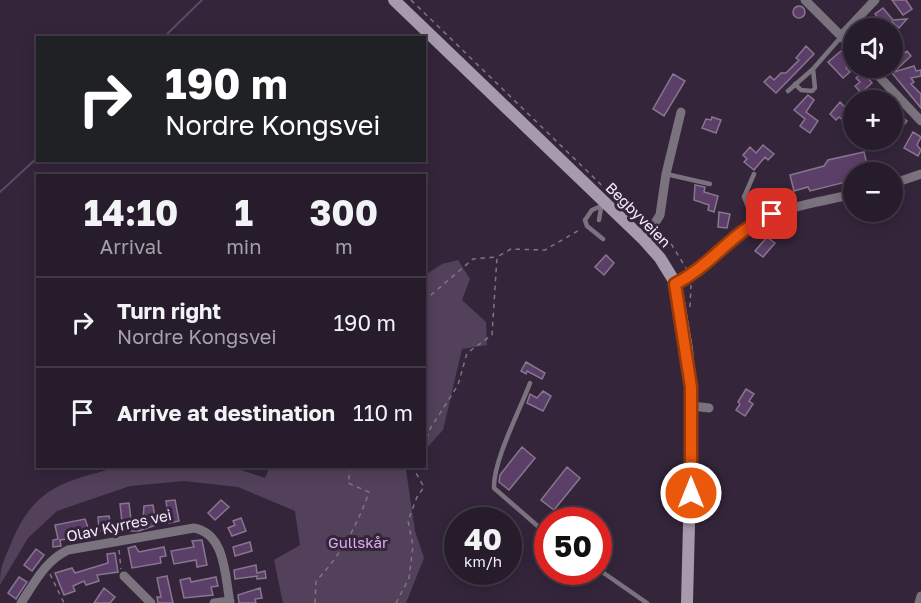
<!DOCTYPE html>
<meta charset="utf-8">
<style>
body{margin:0;font-family:"Golos Text",sans-serif;background:#2f2534;color:#f1f3f6;height:100vh;display:flex;flex-direction:column;font-size:22px;white-space:nowrap}
*{box-sizing:border-box;margin:0}
p{font-size:20px;color:#a4a1a9}
.icon{flex:none;width:33px;height:33px;fill:none;stroke:currentColor;stroke-width:2;stroke-linecap:round;stroke-linejoin:round}
.map{position:relative;flex:1;overflow:hidden}
.drawer{position:absolute;left:36px;top:174px;width:390px;height:294px;display:flex;flex-direction:column;background:#271c2c;border-radius:0px;box-shadow:0 3px 15px #0003,0 0 0 2px #433a48}
.drawer>*{flex:none}
.top-card{position:absolute;left:36px;top:36px;width:390px;height:126px;border-radius:0px;box-shadow:0 3px 15px #0003,0 0 0 2px #433a48;background:#202124;color:#fff;overflow:hidden}
.tools{position:absolute;left:843px;top:18px;display:grid;gap:12px}
.tools a{display:grid;place-items:center;width:60px;height:60px;border-radius:50%;background:#271c2c;box-shadow:0 3px 15px #0003,0 0 0 2px #433a48;font-size:30px}
.speed{position:absolute;left:444px;top:507px;display:flex;gap:12px;font-size:30px;font-weight:700;text-align:center}
.speed>*{display:grid;place-content:center;width:78px;height:78px;border-radius:50%;background:#271c2c;box-shadow:0 3px 15px #0003,0 0 0 2px #433a48;line-height:1}
.speed small{font-size:15px;font-weight:400}
.speed .limit{border:9px solid #d22;background:#fff;color:#111}
.pin{position:absolute;display:grid;place-items:center;width:51px;height:51px;color:#fff;margin:-26px;border-radius:12px;box-shadow:0 3px 9px #0006}
.me{position:absolute;width:66px;margin:-33px;rotate:0deg;stroke-linejoin:round;filter:drop-shadow(0 0 4px #0008)}
.turn{display:flex;align-items:center;gap:21px;height:126px;padding:0 30px;font-size:27px}
.turn .icon{width:78px;height:78px;stroke-width:2.5}
.turn b{display:block;font-size:42px;line-height:51px}
.eta{display:flex;justify-content:space-evenly;align-items:center;height:102px;text-align:center}
.eta b{font-size:36px;font-weight:700;line-height:42px}
ul{padding:0;list-style:none}
li{display:flex;align-items:center;gap:18px;height:90px;padding:0 30px;border-top:2px solid #433a48}
li div{flex:1}
li b{display:block;font-size:22px}
li em{font-style:normal}
.map>svg:first-child{display:block}
.green{fill:#53415b}
.lines{fill:none;stroke-linecap:round;stroke-linejoin:round}
.stream{stroke:#5d4866;stroke-width:2}
.building{fill:#5c3f68;stroke:#88768f;stroke-width:1.5}
.path{stroke:#817487;stroke-width:1.5;stroke-dasharray:4.5 4.5;stroke-linecap:butt}
.lane{stroke:#7a737e;stroke-width:4.5}
.street{stroke:#7a737e;stroke-width:9}
.secondary{stroke:#a79aac;stroke-width:12}
.route-casing{stroke:#983908;stroke-width:15}
.route{stroke:#ea580c;stroke-width:10}
.labels{text-anchor:middle;stroke-width:6;stroke-linejoin:round;paint-order:stroke}
.street-label{font-size:15px;fill:#f6ecfb;stroke:#34253b}
.park-label{font-size:15px;fill:#dcacf0;stroke:#34253b}
</style>
<div class="map">
<svg width="921" height="603" viewBox="0 0 921 603">
<rect width="100%" height="100%" fill="#34253b"/>
<!-- green -->
<path class="green" d="M 458,260 L 470,279 L 462,300 L 486,322 L 487,345 L 462,349 L 443,430 L 425,450 L 425,275 L 442,264 Z
M 119,467 L 232,467 L 265,478 L 270,467 L 409,467 L 406,470 L 415,531 L 424,558 L 406,603 L 283,603 L 274,560 L 300,545 L 295,511 L 238,487 L 184,481 L 130,486 L 57,511 L 28,538 L 0,585 C 0,565 5,559 12,541 C 35,486 66,481 119,467 Z"/>
<g class="lines">
<!-- stream -->
<path class="stream" d="M 163,38 L 202,0
M 0,192 L 38,157"/>
</g>
<!-- building -->
<path class="building" d="M 892,0 L 906,0 L 912,9 L 903,15 Z
M793 12a6 6 0 1 1 12 0a6 6 0 1 1-12 0Z
M 883,8 L 893,20 L 907,19 L 899,28 L 892,22 L 884,27 L 875,14 Z
M 806,46 L 814,54 L 776,93 L 764,82 L 770,76 L 774,80 L 781,73 L 786,73 L 799,60 L 796,58 Z
M 841,51 L 853,62 L 846,68 L 850,72 L 843,78 L 828,62 Z
M 907,51 L 911,56 L 894,72 L 914,66 L 916,71 L 921,70 L 921,76 L 911,78 L 914,82 L 911,84 L 921,94 L 921,108 L 892,73 L 892,59 L 896,56 L 898,58 Z
M 863,72 L 872,83 L 861,93 L 855,86 L 860,82 L 856,78 Z
M 673,74 L 685,81 L 664,116 L 653,109 Z
M 808,95 L 814,100 L 806,112 L 818,121 L 810,133 L 800,126 L 805,119 L 794,110 Z
M 840,102 L 854,116 L 847,124 L 839,117 L 836,120 L 830,114 Z
M 892,109 L 907,121 L 892,138 Z
M 712,117 L 721,120 L 716,133 L 702,128 L 706,119 L 711,120 Z
M 913,132 L 921,137 L 917,145 L 921,150 L 918,156 L 904,148 Z
M 763,145 L 774,154 L 768,160 L 765,157 L 754,170 L 744,162 L 747,159 L 743,155 L 750,147 L 756,153 Z
M 864,152 L 869,172 L 854,172 L 854,180 L 810,191 L 808,187 L 794,191 L 790,175 L 824,166 L 828,160 Z
M 695,185 L 705,187 L 704,192 L 718,196 L 714,212 L 708,210 L 709,205 L 694,200 Z
M 719,212 L 730,214 L 727,228 L 718,227 Z
M 767,237 L 775,243 L 763,257 L 755,251 Z
M 606,255 L 614,263 L 604,275 L 595,267 Z
M 526,362 L 545,373 L 542,379 L 527,371 L 526,374 L 521,371 Z
M 746,389 L 754,394 L 749,401 L 753,404 L 745,416 L 736,410 L 740,404 L 738,402 Z
M 543,391 L 551,396 L 543,411 L 527,403 L 530,394 L 537,398 Z
M 522,447 L 535,458 L 509,490 L 499,482 L 500,475 Z
M 567,467 L 580,478 L 554,510 L 541,500 Z
M 175,500 L 179,521 L 169,523 L 166,501 Z
M 221,500 L 229,507 L 215,520 L 208,513 Z
M 129,503 L 131,520 L 143,519 L 144,506 L 153,505 L 156,525 L 139,531 L 123,531 L 120,504 Z
M 109,516 L 112,530 L 99,531 L 98,517 Z
M 241,518 L 246,531 L 232,536 L 228,528 L 235,525 L 233,521 Z
M 85,519 L 91,536 L 60,540 L 61,546 L 53,547 L 53,540 L 58,539 L 55,525 Z
M 202,540 L 207,565 L 197,567 L 196,560 L 174,564 L 171,551 L 194,547 L 192,541 Z
M 250,542 L 252,551 L 235,556 L 233,547 Z
M 135,546 L 139,552 L 164,547 L 166,556 L 160,557 L 161,563 L 132,568 L 128,548 Z
M 36,549 L 44,555 L 32,571 L 24,565 Z
M 115,553 L 118,572 L 97,575 L 99,581 L 86,585 L 84,581 L 73,586 L 75,591 L 64,595 L 55,573 L 72,568 L 75,573 L 108,563 L 107,554 Z
M 256,565 L 257,573 L 265,571 L 266,578 L 257,579 L 257,576 L 235,579 L 234,570 Z
M 167,576 L 173,603 L 158,603 L 157,597 L 161,597 L 157,578 Z
M 19,577 L 27,582 L 16,599 L 8,593 Z
M 216,577 L 218,586 L 211,587 L 213,595 L 184,598 L 180,580 L 190,578 L 191,582 Z
M 104,588 L 115,597 L 110,603 L 94,603 Z
M 260,588 L 262,598 L 255,599 L 256,603 L 239,603 L 238,595 Z"/>
<g class="lines">
<!-- path -->
<path class="path" d="M 411,0 L 621,204
M 657,233 L 670,242 L 686,268
M 424,301 L 473,259 L 496,257
M 690,307 L 691,285
M 424,447 L 430,429 L 458,385 L 467,353 L 492,335 L 497,257 L 511,249 L 545,250 L 581,229
M 119,550 L 121,569
M 50,574 L 64,603
M 315,603 L 316,581 C 341,555 357,526 369,492 L 348,483 L 351,466
M 396,603 L 409,578 L 413,546 L 408,521 L 417,497 L 424,487 L 416,473 L 419,466"/>
<!-- lane -->
<path class="lane" d="M 795,84 L 801,90 L 812,91 L 815,88 L 813,69
M 788,91 L 813,69 L 841,37
M 666,174 L 710,184
M 754,174 L 744,197 L 754,222
M 599,220 L 601,208
M 603,239 L 587,226 L 585,220 L 592,210 L 606,204
M 530,383 C 520,410 493,461 494,488 L 548,535
M 598,569 L 647,603"/>
<!-- street -->
<path class="street" d="M 805,0 L 854,49
M 841,36 L 875,0
M 871,68 L 921,121
M 892,184 L 921,174
M 644,240 L 660,215 L 666,174 L 681,112
M 676,284 C 700,271 717,248 740,232 C 772,208 815,203 854,194
M 692,406 L 709,408
M 124,576 L 151,603
M 21,603 C 35,582 45,561 68,550 L 194,528 C 226,534 225,577 230,603
M 214,603 L 230,601
M 919,603 L 921,596"/>
<!-- secondary -->
<path class="secondary" d="M 394,0 L 644,240 L 660,258 L 676,284 L 687,349 L 692,406 L 687,603"/>
</g>
<g class="lines">
<defs>
<path id="route" d="M 691,493 L 691,387 L 675,284 C 712,265 730,233 772,214"/>
</defs>
<!-- route casing -->
<use href="#route" class="route-casing"/>
<!-- route -->
<use href="#route" class="route"/>
</g>
<g class="labels">
<!-- street labels -->
<g class="street-label">
<text transform="translate(638 215) rotate(45)" y="5">Begbyveien</text>
<text transform="translate(119 526) rotate(-12)" y="5">Olav Kyrres vei</text>
</g>
<!-- park labels -->
<g class="park-label">
<text x="358" y="548">Gullskår</text>
</g>
</g>
</svg>
<div class="tools">
<a><svg class="icon" aria-label="sound" viewBox="0 0 24 24"><path d="M4 9h4l5-4v14l-5-4H4zM17 9q2 3 0 6"/></svg></a>
<a>+</a>
<a>−</a>
</div>
<div class="speed"><div>40<small>km/h</small></div><div class="limit">50</div></div>
<div class="pin" style="left:772px;top:214px;background:#d93025"><svg class="icon" aria-label="arrive" viewBox="0 0 24 24"><path d="M6 21V4h12l-3 4 3 4H6"/></svg></div>
<svg class="me" style="left:691px;top:493px" viewBox="-20 -20 40 40"><circle r="17" fill="#ea580c" stroke="#fff" stroke-width="3"/><path d="M0-11L8 9 0 5-8 9z" fill="#fff"/></svg>
<div class="top-card">
<div class="turn"><svg class="icon" aria-label="right" viewBox="0 0 24 24"><path d="M7 20v-9h11M14 6l5 5-5 5"/></svg><div><b>190 m</b>Nordre Kongsvei</div></div>
</div>
<section class="drawer">
<div class="eta">
<div><b>14:10</b><p>Arrival</p></div>
<div><b>1</b><p>min</p></div>
<div><b>300</b><p>m</p></div>
</div>
<ul>
<li><svg class="icon" aria-label="right" viewBox="0 0 24 24"><path d="M7 20v-9h11M14 6l5 5-5 5"/></svg><div><b>Turn right</b><p>Nordre Kongsvei</p></div><em>190 m</em></li>
<li><svg class="icon" aria-label="arrive" viewBox="0 0 24 24"><path d="M6 21V4h12l-3 4 3 4H6"/></svg><div><b>Arrive at destination</b></div><em>110 m</em></li>
</ul>
</section>
</div>
